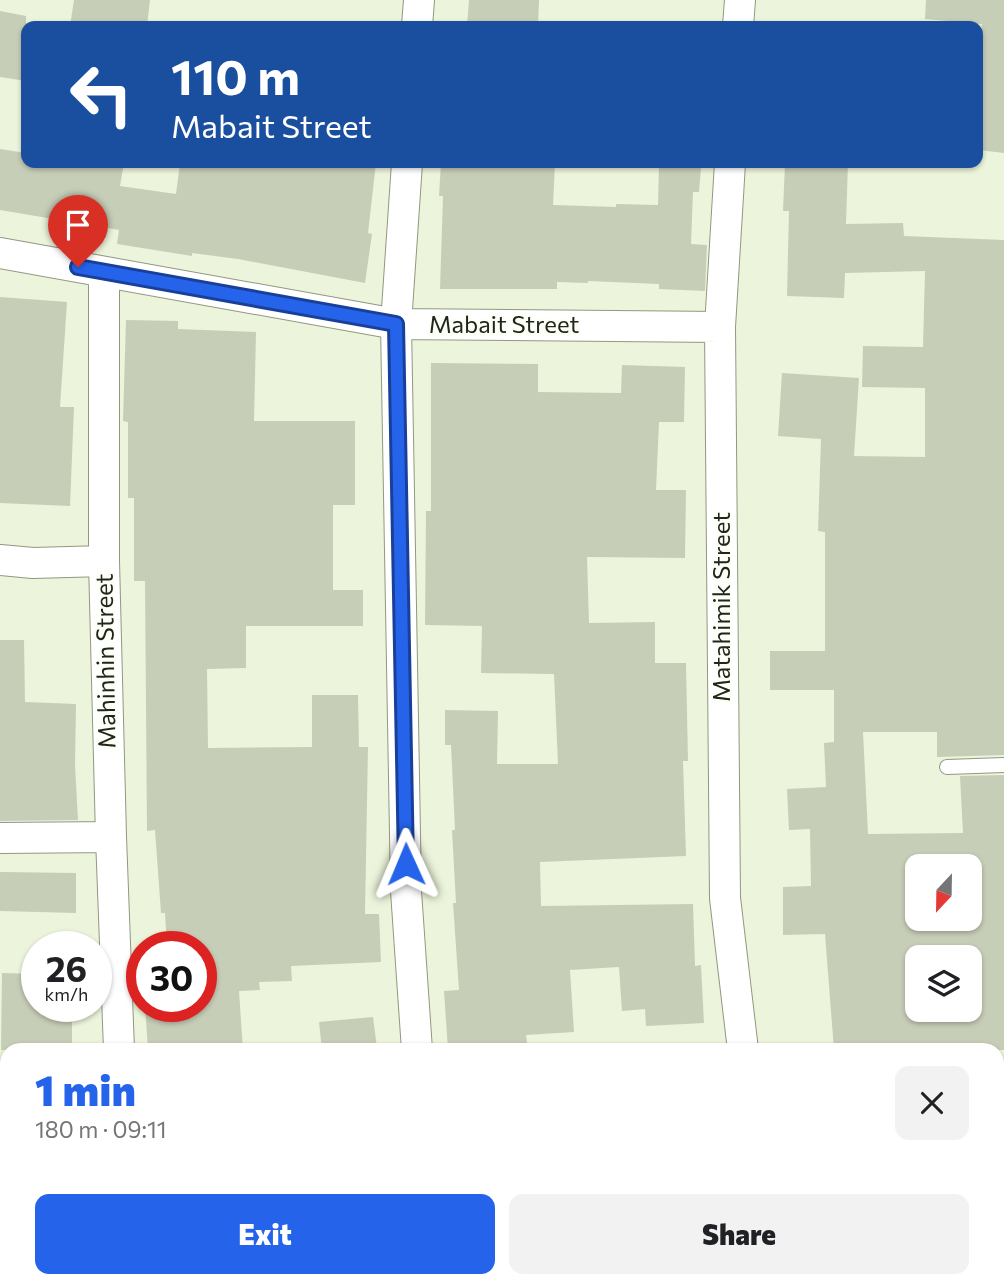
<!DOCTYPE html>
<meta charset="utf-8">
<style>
body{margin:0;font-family:Commissioner,sans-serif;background:#f2f2f2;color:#202124;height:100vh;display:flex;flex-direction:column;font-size:26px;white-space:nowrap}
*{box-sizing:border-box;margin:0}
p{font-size:23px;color:#757577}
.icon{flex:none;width:38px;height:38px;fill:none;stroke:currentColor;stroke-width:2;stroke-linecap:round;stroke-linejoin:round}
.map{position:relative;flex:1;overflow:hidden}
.side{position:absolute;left:0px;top:1043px;width:1004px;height:245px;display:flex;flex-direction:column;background:#fff;border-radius:21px 21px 0 0;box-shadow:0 2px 5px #0004}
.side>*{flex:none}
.top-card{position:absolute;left:21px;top:21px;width:962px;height:147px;border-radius:14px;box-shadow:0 2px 5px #0004;background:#1a4fa0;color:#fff;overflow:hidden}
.needle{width:46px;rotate:202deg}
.buttons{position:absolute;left:905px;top:854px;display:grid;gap:14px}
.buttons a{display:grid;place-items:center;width:77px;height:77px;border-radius:14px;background:#fff;box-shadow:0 2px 5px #0004;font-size:35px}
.speed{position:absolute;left:21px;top:931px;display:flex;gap:14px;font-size:35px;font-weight:700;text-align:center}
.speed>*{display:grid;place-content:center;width:91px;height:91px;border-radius:50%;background:#fff;box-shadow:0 2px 5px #0004;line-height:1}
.speed small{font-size:18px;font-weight:400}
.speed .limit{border:10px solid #d22;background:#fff;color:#111}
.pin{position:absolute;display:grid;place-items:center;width:60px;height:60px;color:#fff;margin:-72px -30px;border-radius:50% 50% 50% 0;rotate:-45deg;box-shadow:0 0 7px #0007}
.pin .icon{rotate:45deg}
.me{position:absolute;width:77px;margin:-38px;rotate:359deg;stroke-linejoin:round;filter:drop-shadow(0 0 5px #0008)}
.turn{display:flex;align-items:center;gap:24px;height:147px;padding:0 35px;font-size:32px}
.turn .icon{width:91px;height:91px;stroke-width:2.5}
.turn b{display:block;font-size:49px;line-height:60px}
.round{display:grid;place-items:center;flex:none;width:74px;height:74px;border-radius:14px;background:#f2f2f2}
.overview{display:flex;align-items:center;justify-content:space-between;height:119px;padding:0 35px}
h1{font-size:42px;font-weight:800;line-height:52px;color:#2563eb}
.cta{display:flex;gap:14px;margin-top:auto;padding:14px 35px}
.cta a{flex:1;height:80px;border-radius:14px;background:#2563eb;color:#fff;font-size:28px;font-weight:800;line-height:80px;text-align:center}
.cta a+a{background:#f2f2f2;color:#202124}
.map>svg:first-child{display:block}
.built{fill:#dfe9ca}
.building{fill:#c7ceb7;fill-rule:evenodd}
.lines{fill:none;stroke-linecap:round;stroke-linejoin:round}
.service-casing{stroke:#919881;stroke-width:16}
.minor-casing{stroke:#919881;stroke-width:32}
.service{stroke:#fff;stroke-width:14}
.minor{stroke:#fff;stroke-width:30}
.route-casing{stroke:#184099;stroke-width:18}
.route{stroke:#2563eb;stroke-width:12}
.labels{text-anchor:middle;stroke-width:5;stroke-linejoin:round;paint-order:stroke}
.street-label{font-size:24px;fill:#22251c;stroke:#fbfff5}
</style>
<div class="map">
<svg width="1004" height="1288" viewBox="0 0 1004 1288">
<rect width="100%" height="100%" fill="#ecf4db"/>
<!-- built -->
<path class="built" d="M 818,1281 L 939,1281 L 939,1288 L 819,1288 Z"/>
<!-- building -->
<path class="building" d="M 74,0 L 150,0 L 147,26 L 70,26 Z
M 469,0 L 539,0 L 538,26 L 467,26 Z
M 926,0 L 1004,0 L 1004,153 L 978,150 L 978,53 L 982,24 L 925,19 Z
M 0,11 L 26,16 L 26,81 L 0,77 Z
M 0,149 L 26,153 L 26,163 L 124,163 L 120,186 L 176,194 L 180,163 L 376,163 L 368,233 L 372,234 L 365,283 L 238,259 L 192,253 L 192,256 L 117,244 L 119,230 L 0,210 Z
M 441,163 L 555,163 L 553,205 L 616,207 L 616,204 L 658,205 L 659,165 L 701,167 L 699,192 L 693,192 L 691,244 L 707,245 L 705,291 L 659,289 L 659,284 L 588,281 L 588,283 L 557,282 L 557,289 L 440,289 L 443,196 L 439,196 Z
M 785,163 L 848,163 L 846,224 L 903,223 L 904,236 L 1004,240 L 1004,755 L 937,757 L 937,732 L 863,732 L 868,834 L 963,833 L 960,776 L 1004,775 L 1004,1050 L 834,1050 L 825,934 L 783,935 L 783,887 L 811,886 L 810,829 L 789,830 L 787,789 L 826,787 L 824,743 L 834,742 L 834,690 L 770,690 L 770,651 L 825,651 L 825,532 L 818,531 L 821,439 L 778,436 L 782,373 L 859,378 L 854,456 L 925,457 L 925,388 L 862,387 L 863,346 L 923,347 L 925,271 L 845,273 L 844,298 L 787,296 L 789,211 L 783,211 ZM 917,866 L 970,866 L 970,919 L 917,919 ZM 917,957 L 970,957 L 970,1010 L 917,1010 Z
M 0,297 L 67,302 L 60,407 L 74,407 L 70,506 L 0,503 Z
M 126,320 L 178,321 L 178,329 L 256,332 L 254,421 L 355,421 L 355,505 L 333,505 L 333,590 L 363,590 L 363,626 L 246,626 L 246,668 L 207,669 L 208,748 L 312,747 L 312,695 L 358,695 L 359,747 L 368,747 L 365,914 L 379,914 L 381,962 L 291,966 L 292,981 L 259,982 L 260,990 L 239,991 L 243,1050 L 148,1050 L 145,1006 L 201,1006 L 201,947 L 167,947 L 165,913 L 161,913 L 155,830 L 147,831 L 145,581 L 134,581 L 134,498 L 128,498 L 128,422 L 123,421 Z
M 431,363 L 538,364 L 538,392 L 621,393 L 622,365 L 685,367 L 684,422 L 659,422 L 656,490 L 686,490 L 685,558 L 587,557 L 589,623 L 655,622 L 655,663 L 686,663 L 688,761 L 683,761 L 686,856 L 540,862 L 541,906 L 693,904 L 695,966 L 701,965 L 704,1023 L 646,1026 L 645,1009 L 622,1011 L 619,967 L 570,970 L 574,1032 L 526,1035 L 528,1050 L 448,1050 L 444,991 L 459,990 L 453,903 L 456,903 L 452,830 L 455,830 L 451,745 L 445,745 L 445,710 L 498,711 L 497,764 L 558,764 L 554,674 L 481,673 L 482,626 L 425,625 L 426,511 L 431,511 Z
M 0,640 L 24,640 L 25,702 L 76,704 L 75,765 L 78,820 L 0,821 Z
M 0,872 L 76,873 L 76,913 L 0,911 Z
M 2,973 L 37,974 L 37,1010 L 72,1010 L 72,1050 L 1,1050 Z
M 373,1017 L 377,1048 L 322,1050 L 319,1022 Z"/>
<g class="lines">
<defs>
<path id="service" d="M 947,767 L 1004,765"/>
<path id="minor" d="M 417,26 L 419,0
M 738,26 L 740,0
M 407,163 L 396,324 L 406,891 L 417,1050
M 730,163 L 720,327 L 725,898 L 743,1050
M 0,253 L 396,324 L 720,327
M 104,272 L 104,561 L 111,837 L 119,1050
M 0,560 L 33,563 L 104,561
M 0,838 L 111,837
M 0,1149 L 7,1150
M 135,1281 L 136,1288
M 432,1281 L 433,1288
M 771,1281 L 772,1288"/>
</defs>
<!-- service casing -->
<use href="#service" class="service-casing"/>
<!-- minor casing -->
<use href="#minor" class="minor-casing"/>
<!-- service -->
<use href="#service" class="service"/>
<!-- minor -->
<use href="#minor" class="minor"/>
</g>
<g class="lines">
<defs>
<path id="route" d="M 78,267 L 396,324 L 406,864"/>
</defs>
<!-- route casing -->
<use href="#route" class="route-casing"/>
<!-- route -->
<use href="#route" class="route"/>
</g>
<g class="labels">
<!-- street labels -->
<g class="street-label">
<text x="504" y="333">Mabait Street</text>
<text transform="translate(722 607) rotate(-90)" y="8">Matahimik Street</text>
<text transform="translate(106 661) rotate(-91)" y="8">Mahinhin Street</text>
</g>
</g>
</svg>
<div class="buttons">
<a><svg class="needle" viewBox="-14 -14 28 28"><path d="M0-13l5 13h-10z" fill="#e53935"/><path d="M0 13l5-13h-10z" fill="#757577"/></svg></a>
<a><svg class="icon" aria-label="layers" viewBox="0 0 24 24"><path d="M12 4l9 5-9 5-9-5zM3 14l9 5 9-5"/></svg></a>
</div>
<div class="speed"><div>26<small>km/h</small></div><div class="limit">30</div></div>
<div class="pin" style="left:78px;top:267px;background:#d93025"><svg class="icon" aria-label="arrive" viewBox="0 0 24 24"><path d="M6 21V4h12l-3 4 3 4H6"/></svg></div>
<svg class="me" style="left:406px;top:864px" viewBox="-20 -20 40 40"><path d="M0-17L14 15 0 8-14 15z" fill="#2563eb" stroke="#fff" stroke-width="4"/></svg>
<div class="top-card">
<div class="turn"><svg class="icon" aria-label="left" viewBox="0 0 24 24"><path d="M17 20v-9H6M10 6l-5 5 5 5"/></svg><div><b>110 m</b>Mabait Street</div></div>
</div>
<section class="side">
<div class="overview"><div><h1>1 min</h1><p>180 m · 09:11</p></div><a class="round"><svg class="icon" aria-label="close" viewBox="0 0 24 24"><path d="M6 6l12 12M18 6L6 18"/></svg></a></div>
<div class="cta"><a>Exit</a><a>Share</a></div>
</section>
</div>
